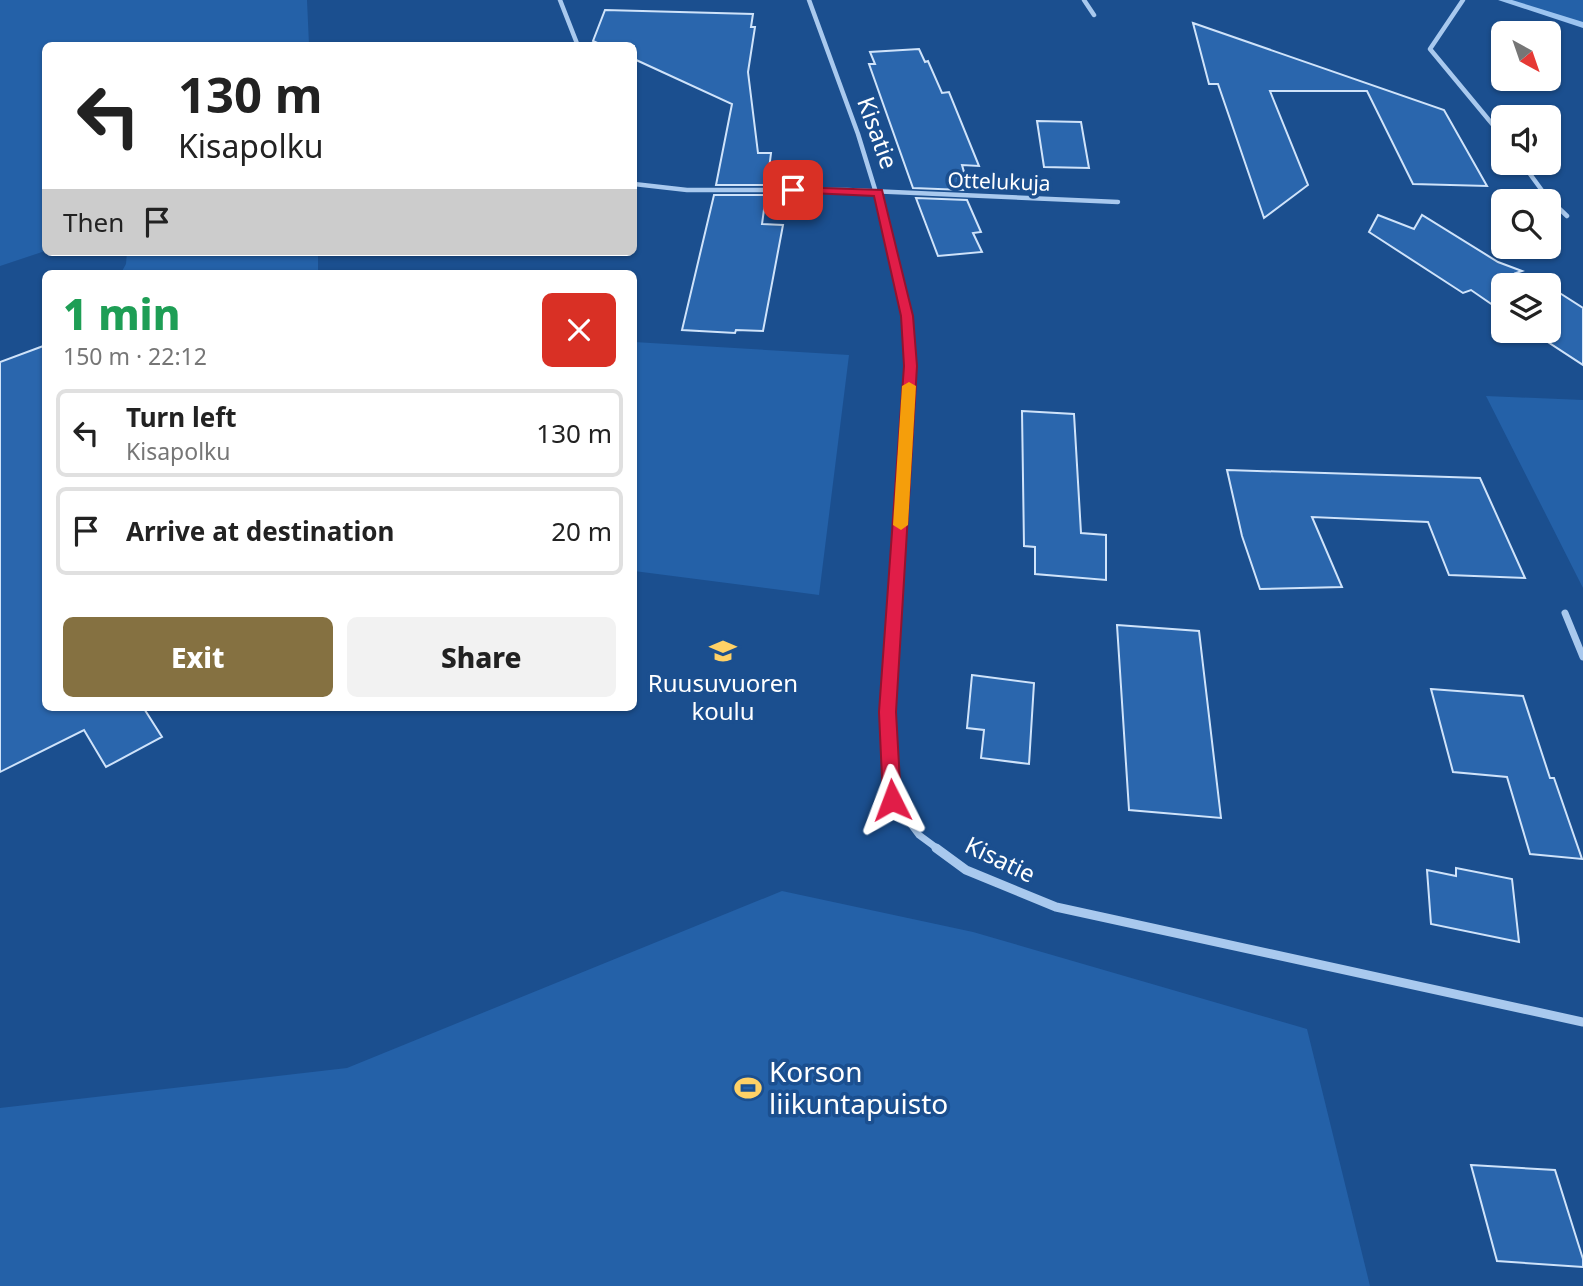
<!DOCTYPE html>
<meta charset="utf-8">
<style>
body{margin:0;font-family:"Noto Sans",sans-serif;background:#f2f2f2;color:#222;height:100vh;display:flex;flex-direction:column;font-size:26px;white-space:nowrap}
*{box-sizing:border-box;margin:0}
p{font-size:23px;color:#767676}
.icon{flex:none;width:38px;height:38px;fill:none;stroke:currentColor;stroke-width:2;stroke-linecap:round;stroke-linejoin:round}
.map{position:relative;flex:1;overflow:hidden}
.sheet{position:absolute;left:42px;top:270px;width:595px;height:441px;display:flex;flex-direction:column;background:#fff;border-radius:10px;box-shadow:0 2px 5px #0004}
.sheet>*{flex:none}
.guide{position:absolute;left:42px;top:42px;width:595px;height:214px;border-radius:10px;box-shadow:0 2px 5px #0004;background:#fff;color:#222;overflow:hidden}
.needle{width:46px;rotate:140deg}
.buttons{position:absolute;left:1491px;top:21px;display:grid;gap:14px}
.buttons a{display:grid;place-items:center;width:70px;height:70px;border-radius:10px;background:#fff;box-shadow:0 2px 5px #0004;font-size:35px}
.pin{position:absolute;display:grid;place-items:center;width:60px;height:60px;color:#fff;margin:-30px;border-radius:14px;box-shadow:0 4px 10px #0006}
.me{position:absolute;width:77px;margin:-38px;rotate:357deg;stroke-linejoin:round;filter:drop-shadow(0 0 5px #0008)}
.turn{display:flex;align-items:center;gap:24px;height:147px;padding:0 21px;font-size:32px}
.turn .icon{width:91px;height:91px;stroke-width:2.5}
.turn b{display:block;font-size:49px;line-height:60px}
.then{display:flex;align-items:center;height:66px;padding:0 21px;background:#0003;gap:14px;font-size:26px}
.round{display:grid;place-items:center;flex:none;width:74px;height:74px;border-radius:10px;background:#f2f2f2}
.overview{display:flex;align-items:center;justify-content:space-between;height:119px;padding:0 21px}
h1{font-size:42px;font-weight:800;line-height:52px;color:#1e9e55}
.cta{display:flex;gap:14px;margin-top:auto;padding:14px 21px}
.cta a{flex:1;height:80px;border-radius:10px;background:#857141;color:#fff;font-size:28px;font-weight:800;line-height:80px;text-align:center}
.cta a+a{background:#f2f2f2;color:#222}
ul{padding:0;list-style:none}
li{display:flex;align-items:center;gap:21px;height:88px;margin:0 14px 10px;padding:0 7px;border:4px solid #e0e0e0;border-radius:10px}
li div{flex:1}
li b{display:block;font-size:26px}
li em{font-style:normal}
.map>svg:first-child{display:block}
.green{fill:#2461a8}
.lines{fill:none;stroke-linecap:round;stroke-linejoin:round}
.stream{fill:#9cc4f0;fill-rule:evenodd}
.building{fill:#2a66ad;stroke:#cfe3fa;stroke-width:2}
.street-far3{stroke:#a9c9ee;stroke-width:4.5}
.street-far2{stroke:#a9c9ee;stroke-width:5}
.street-far1{stroke:#a9c9ee;stroke-width:7}
.street{stroke:#a9c9ee;stroke-width:9}
.route{fill:#e11d48;stroke:#92132f;stroke-width:2}
.slow{fill:#f59e0b}
.labels{text-anchor:middle;stroke-width:7;stroke-linejoin:round;paint-order:stroke}
.far-street-label{font-size:21px;fill:#fff;stroke:#1b4f8f}
.street-label{font-size:24px;fill:#fff;stroke:#1b4f8f}
.poi-label{font-size:24px;fill:#fff;stroke:#1b4f8f}
.near-poi-label{font-size:28px;fill:#fff;stroke:#1b4f8f;text-anchor:start}
</style>
<div class="map">
<svg width="1583" height="1286" viewBox="0 0 1583 1286">
<rect width="100%" height="100%" fill="#1b4f8f"/>
<!-- green -->
<path class="green" d="M 0,0 L 307,0 L 309,45 L 46,46 L 45,251 L 0,266 Z
M 1505,0 L 1583,0 L 1583,24 Z
M 127,252 L 318,252 L 318,273 L 121,273 L 126,264 Z
M 634,342 L 849,355 L 819,595 L 634,571 Z
M 1486,396 L 1583,400 L 1583,588 L 1582,586 Z
M 782,891 L 973,932 L 1307,1029 L 1370,1286 L 0,1286 L 0,1108 L 347,1068 Z"/>
<g class="lines">
<!-- stream -->
<path class="stream" d="M 1498,0 L 1512,0 L 1583,22 L 1583,28 Z"/>
</g>
<!-- building -->
<path class="building" d="M 605,10 L 753,14 L 751,27 L 755,27 L 748,72 L 758,153 L 771,153 L 767,185 L 716,185 L 732,104 L 634,59 L 634,46 L 604,46 L 593,41 Z
M 1193,23 L 1444,110 L 1487,186 L 1413,184 L 1367,91 L 1270,91 L 1308,185 L 1264,218 L 1218,84 L 1209,84 Z
M 919,49 L 925,62 L 928,61 L 942,93 L 949,92 L 979,166 L 962,165 L 964,172 L 955,172 L 963,190 L 913,188 L 869,64 L 875,64 L 870,52 Z
M 1037,121 L 1081,122 L 1089,168 L 1044,167 Z
M 714,195 L 766,195 L 762,224 L 783,225 L 763,331 L 736,330 L 735,333 L 682,330 Z
M 916,198 L 967,200 L 981,232 L 973,233 L 982,252 L 938,256 Z
M 1378,215 L 1414,229 L 1422,215 L 1498,262 L 1522,271 L 1516,273 L 1535,285 L 1503,285 L 1503,312 L 1471,290 L 1463,293 L 1369,232 Z
M 1555,290 L 1583,308 L 1583,365 L 1531,331 L 1549,331 L 1549,293 Z
M 46,345 L 46,707 L 143,707 L 162,737 L 106,767 L 84,730 L 0,772 L 0,362 Z
M 1022,411 L 1074,414 L 1081,533 L 1106,535 L 1106,580 L 1035,574 L 1035,547 L 1024,546 Z
M 1227,470 L 1480,478 L 1525,578 L 1449,575 L 1428,522 L 1312,517 L 1342,587 L 1260,589 L 1242,536 Z
M 1117,625 L 1199,631 L 1221,818 L 1129,810 Z
M 972,675 L 1034,683 L 1029,764 L 981,758 L 984,730 L 967,728 Z
M 1431,689 L 1523,696 L 1550,778 L 1554,778 L 1582,859 L 1530,854 L 1507,777 L 1453,772 Z
M 1456,868 L 1512,879 L 1519,942 L 1431,924 L 1427,870 L 1456,876 Z
M 1471,1165 L 1555,1170 L 1583,1259 L 1583,1267 L 1497,1261 Z"/>
<g class="lines">
<!-- street-far3 -->
<path class="street-far3" d="M 560,0 L 578,46
M 809,0 L 858,134 L 885,222
M 1084,0 L 1094,15
M 1463,0 L 1430,49 L 1503,137
M 1522,163 L 1546,196 L 1567,216
M 634,184 L 687,190 L 847,190 L 1118,202"/>
<!-- street-far2 -->
<path class="street-far2" d="M 885,221 L 905,318 L 910,366 L 901,501"/>
<!-- street-far1 -->
<path class="street-far1" d="M 901,499 L 887,712 L 892,799 L 919,835 L 938,849
M 1565,613 L 1583,657"/>
<!-- street -->
<path class="street" d="M 936,848 L 966,870 L 1056,907 L 1583,1022"/>
</g>
<!-- route -->
<path class="route" d="M 793,187 L 882,190 L 913,316 L 917,366 L 896,712 L 901,800 L 898,805 L 892,807 L 886,805 L 883,800 L 879,712 L 904,366 L 901,316 L 874,196 L 789,192 L 788,190 Z"/>
<!-- slow -->
<path class="slow" d="M 909,382 L 916,386 L 908,525 L 901,530 L 893,525 L 902,386 Z"/>
<!-- icons -->
<defs>
<symbol id="school-bare" viewBox="-9 -9 18 18"><path d="M0-5L7-2L0 1L-7-2ZM-4 1L0 2.5L4 1V4Q0 6-4 4Z" fill="#ffd166" stroke="#1b4f8f" stroke-width="2.5" paint-order="stroke"/></symbol>
<symbol id="stadium-bare" viewBox="-9 -9 18 18"><path d="M0-5a6.5 5 0 1 0 0 10a6.5 5 0 1 0 0-10ZM-3.5-1.8h7v3.6h-7Z" fill="#ffd166" stroke="#1b4f8f" stroke-width="2.5" paint-order="stroke"/></symbol>
</defs>
<g fill-rule="evenodd">
<use href="#school-bare" x="704" y="632" width="38" height="38"/>
<use href="#stadium-bare" x="729" y="1069" width="38" height="38"/>
</g>
<g class="labels">
<!-- far-street labels -->
<g class="far-street-label">
<text transform="translate(999 182) rotate(2)" y="7">Ottelukuja</text>
</g>
<!-- street labels -->
<g class="street-label">
<text transform="translate(877 133) rotate(70)" y="8">Kisatie</text>
<text transform="translate(1000 860) rotate(26)" y="8">Kisatie</text>
</g>
<!-- poi labels -->
<g class="poi-label">
<text x="723" y="692">Ruusuvuoren<tspan x="723" dy="28">koulu</tspan></text>
</g>
<!-- near-poi labels -->
<g class="near-poi-label">
<text x="769" y="1082">Korson<tspan x="769" dy="32">liikuntapuisto</tspan></text>
</g>
</g>
</svg>
<div class="buttons">
<a><svg class="needle" viewBox="-14 -14 28 28"><path d="M0-13l5 13h-10z" fill="#e53935"/><path d="M0 13l5-13h-10z" fill="#767676"/></svg></a>
<a><svg class="icon" aria-label="sound" viewBox="0 0 24 24"><path d="M4 9h4l5-4v14l-5-4H4zM17 9q2 3 0 6"/></svg></a>
<a><svg class="icon" aria-label="search" viewBox="0 0 24 24"><circle cx="10" cy="10" r="6"/><path d="M15 15l6 6"/></svg></a>
<a><svg class="icon" aria-label="layers" viewBox="0 0 24 24"><path d="M12 4l9 5-9 5-9-5zM3 14l9 5 9-5"/></svg></a>
</div>
<div class="pin" style="left:793px;top:190px;background:#d93025"><svg class="icon" aria-label="arrive" viewBox="0 0 24 24"><path d="M6 21V4h12l-3 4 3 4H6"/></svg></div>
<svg class="me" style="left:892px;top:800px" viewBox="-20 -20 40 40"><path d="M0-17L14 15 0 8-14 15z" fill="#e11d48" stroke="#fff" stroke-width="4"/></svg>
<div class="guide">
<div class="turn"><svg class="icon" aria-label="left" viewBox="0 0 24 24"><path d="M17 20v-9H6M10 6l-5 5 5 5"/></svg><div><b>130 m</b>Kisapolku</div></div>
<div class="then">Then<svg class="icon" aria-label="arrive" viewBox="0 0 24 24"><path d="M6 21V4h12l-3 4 3 4H6"/></svg></div>
</div>
<section class="sheet">
<div class="overview"><div><h1>1 min</h1><p>150 m · 22:12</p></div><a class="round" style="background:#d93025;color:#fff"><svg class="icon" aria-label="close" viewBox="0 0 24 24"><path d="M6 6l12 12M18 6L6 18"/></svg></a></div>
<ul>
<li><svg class="icon" aria-label="left" viewBox="0 0 24 24"><path d="M17 20v-9H6M10 6l-5 5 5 5"/></svg><div><b>Turn left</b><p>Kisapolku</p></div><em>130 m</em></li>
<li><svg class="icon" aria-label="arrive" viewBox="0 0 24 24"><path d="M6 21V4h12l-3 4 3 4H6"/></svg><div><b>Arrive at destination</b></div><em>20 m</em></li>
</ul>
<div class="cta"><a>Exit</a><a>Share</a></div>
</section>
</div>
